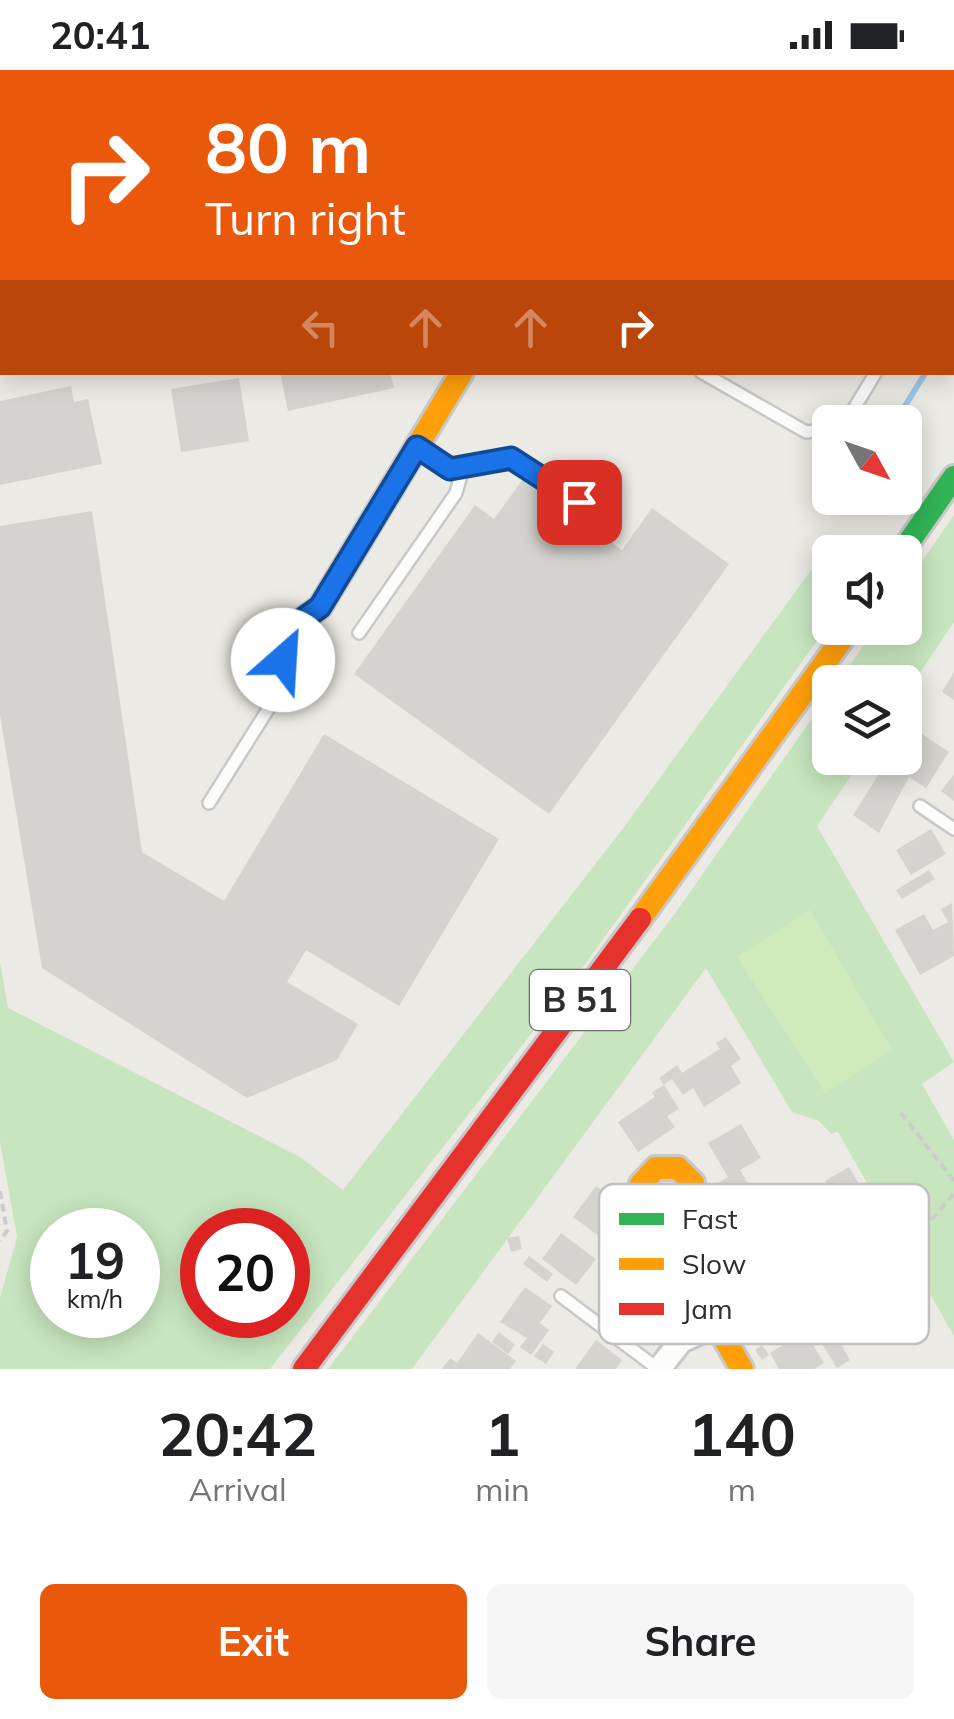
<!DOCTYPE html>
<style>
body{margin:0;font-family:Mulish,sans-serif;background:#f6f6f6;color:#202124;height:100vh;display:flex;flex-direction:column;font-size:38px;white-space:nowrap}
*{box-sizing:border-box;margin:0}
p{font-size:32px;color:#757577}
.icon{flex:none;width:55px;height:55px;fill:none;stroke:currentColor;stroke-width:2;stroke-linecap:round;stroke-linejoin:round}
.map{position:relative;height:1299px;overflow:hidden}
.drawer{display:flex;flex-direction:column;background:#fff;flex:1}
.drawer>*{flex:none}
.banner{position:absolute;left:0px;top:0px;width:955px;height:305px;box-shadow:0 5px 25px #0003;background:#ea580c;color:#fff;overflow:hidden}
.needle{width:65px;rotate:130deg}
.fabs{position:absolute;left:812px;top:335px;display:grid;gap:20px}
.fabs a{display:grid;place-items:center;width:110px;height:110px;border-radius:15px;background:#fff;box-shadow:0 5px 25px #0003;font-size:50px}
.speed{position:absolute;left:30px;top:1138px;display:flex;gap:20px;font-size:50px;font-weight:700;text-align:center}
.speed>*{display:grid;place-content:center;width:130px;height:130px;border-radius:50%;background:#fff;box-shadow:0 5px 25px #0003;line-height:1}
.speed small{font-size:25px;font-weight:400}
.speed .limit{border:15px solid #d22;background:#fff;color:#111}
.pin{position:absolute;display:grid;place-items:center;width:85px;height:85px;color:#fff;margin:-42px;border-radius:20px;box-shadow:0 5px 15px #0006}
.me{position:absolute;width:110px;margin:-55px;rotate:26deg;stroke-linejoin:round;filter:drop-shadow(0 0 8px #0008)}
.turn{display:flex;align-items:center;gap:35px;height:210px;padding:0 40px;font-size:45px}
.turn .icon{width:130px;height:130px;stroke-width:2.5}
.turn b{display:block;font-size:70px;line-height:85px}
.lanes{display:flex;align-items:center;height:95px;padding:0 40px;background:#0003;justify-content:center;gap:50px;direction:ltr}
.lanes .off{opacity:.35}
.eta{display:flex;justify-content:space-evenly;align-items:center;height:170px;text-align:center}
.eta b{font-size:60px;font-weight:700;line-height:70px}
.primary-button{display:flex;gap:20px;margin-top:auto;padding:20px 40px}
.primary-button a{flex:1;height:115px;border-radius:15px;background:#ea580c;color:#fff;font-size:40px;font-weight:700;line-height:115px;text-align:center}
.primary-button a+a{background:#f6f6f6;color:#202124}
.status{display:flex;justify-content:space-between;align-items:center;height:70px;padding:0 50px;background:#fff;direction:ltr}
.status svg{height:28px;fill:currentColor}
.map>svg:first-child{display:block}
.green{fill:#c7e6bf;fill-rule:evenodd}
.pitch{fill:#d0eabc}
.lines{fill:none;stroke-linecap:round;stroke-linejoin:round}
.stream{stroke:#9bc6ea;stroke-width:6}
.building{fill:#d5d3cf}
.lane-casing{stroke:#c9c8c8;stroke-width:16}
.street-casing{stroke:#c9c8c8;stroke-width:28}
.fast-casing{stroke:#c9c8c8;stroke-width:28}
.slow-casing{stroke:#c9c8c8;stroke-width:28}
.jam-casing{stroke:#c9c8c8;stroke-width:28}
.path{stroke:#cccccb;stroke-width:4;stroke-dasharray:8 5;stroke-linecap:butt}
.lane{stroke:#fcfcfb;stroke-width:11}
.street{stroke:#fcfcfb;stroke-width:22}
.fast{stroke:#30b455;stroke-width:22}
.slow{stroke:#ff9f0a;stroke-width:22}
.jam{stroke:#e5322d;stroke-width:22}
.route-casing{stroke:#114b97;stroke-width:25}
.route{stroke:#1a73e8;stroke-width:18}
.labels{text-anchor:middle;stroke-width:10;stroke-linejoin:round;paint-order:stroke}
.shield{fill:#fff;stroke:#6d6d6d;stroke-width:2.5}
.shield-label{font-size:35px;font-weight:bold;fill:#2e2e2e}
.key{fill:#fff;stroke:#c0c0c0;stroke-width:2.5}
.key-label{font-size:28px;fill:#2e2e2e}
</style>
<div class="status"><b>20:41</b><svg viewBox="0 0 49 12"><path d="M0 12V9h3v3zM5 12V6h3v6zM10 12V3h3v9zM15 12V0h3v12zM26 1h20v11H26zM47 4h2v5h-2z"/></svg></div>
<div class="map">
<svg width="954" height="1299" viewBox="0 0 954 1299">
<rect width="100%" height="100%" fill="#eceae4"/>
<!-- green -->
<path class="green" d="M 954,445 L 954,552 L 905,625 L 905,612 L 838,612 L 876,558 L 905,558 L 905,516 Z
M 812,499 L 830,508 L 830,547 L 819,568 L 581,900 L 270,1299 L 0,1299 L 0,1228 L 17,1167 L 0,1072 L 0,892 L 8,938 L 300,1087 L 343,1120 L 624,757 ZM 52,1160 L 138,1160 L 138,1245 L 52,1245 ZM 202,1160 L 288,1160 L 288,1245 L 202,1245 Z
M 830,623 L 830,688 L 863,688 L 817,756 L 954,992 L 922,1014 L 954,1070 L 954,1266 L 838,1062 L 831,1064 L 819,1051 L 792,1042 L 706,898 L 412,1299 L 328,1299 L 676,842 Z"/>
<!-- pitch -->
<path class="pitch" d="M 810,840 L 892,980 L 825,1023 L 737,887 Z"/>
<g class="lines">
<!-- stream -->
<path class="stream" d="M 952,260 L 954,257
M 895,352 L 926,302
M 839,441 L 848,428"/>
</g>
<!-- building -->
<path class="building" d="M 280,302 L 390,302 L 394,318 L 288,341 Z
M 239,308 L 249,371 L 181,382 L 171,319 Z
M 71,316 L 74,332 L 88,329 L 102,394 L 0,415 L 0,331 Z
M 523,409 L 622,480 L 652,438 L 729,494 L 549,744 L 354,604 L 475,435 L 494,449 Z
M 92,441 L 142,782 L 224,831 L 324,664 L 499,769 L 399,936 L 306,880 L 287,912 L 358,954 L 337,990 L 247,1028 L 42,898 L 0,645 L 0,456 Z
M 954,602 L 954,630 L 942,622 Z
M 919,662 L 949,682 L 926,718 L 909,707 L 879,763 L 853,745 L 889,688 L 905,688 Z
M 954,704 L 954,731 L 941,721 Z
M 931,759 L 946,784 L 911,805 L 896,780 Z
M 929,800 L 935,809 L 902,829 L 896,820 Z
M 952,833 L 954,886 L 920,905 L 895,860 L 924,844 L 933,860 L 948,852 L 941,839 Z
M 726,967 L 741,989 L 731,996 L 741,1013 L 704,1037 L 693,1018 L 683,1025 L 672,1009 L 664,1015 L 659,1008 L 677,995 L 682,1003 L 720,979 L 716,973 Z
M 664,1015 L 679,1039 L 667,1046 L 675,1057 L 638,1082 L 618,1052 L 655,1027 L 652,1022 Z
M 741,1054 L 761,1088 L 740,1100 L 749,1115 L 722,1131 L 713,1116 L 728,1107 L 708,1073 Z
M 849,1097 L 871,1134 L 837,1151 L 820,1123 L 830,1118 L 825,1111 Z
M 596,1116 L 627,1140 L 604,1170 L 573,1147 Z
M 561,1163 L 596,1189 L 576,1215 L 542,1189 Z
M 519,1166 L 522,1179 L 511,1182 L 507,1168 Z
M 529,1186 L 553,1204 L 547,1212 L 523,1194 Z
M 525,1217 L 552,1236 L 540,1253 L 549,1260 L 531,1285 L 520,1277 L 527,1268 L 500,1252 Z
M 844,1225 L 864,1260 L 841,1274 L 850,1290 L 837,1298 L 822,1274 L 832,1268 L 817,1241 Z
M 499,1262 L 515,1275 L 508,1284 L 492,1272 Z
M 805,1262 L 824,1293 L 814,1299 L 779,1299 L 770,1283 Z
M 478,1263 L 516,1291 L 510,1299 L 442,1299 L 450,1288 L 457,1293 Z
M 596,1270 L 622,1290 L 616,1299 L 575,1299 Z
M 543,1274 L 554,1282 L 546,1294 L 534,1286 Z
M 762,1275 L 769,1285 L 762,1290 L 755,1280 Z"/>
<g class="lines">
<defs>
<path id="lane" d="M 772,2 L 774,0
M 952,175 L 954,172
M 0,229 L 2,229
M 701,302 L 806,362 L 830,359
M 840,352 L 849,347 L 876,302
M 421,379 L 450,399 L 511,388 L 607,451
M 359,563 L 456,423 L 463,398
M 209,733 L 282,617 L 284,567
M 920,736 L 954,759
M 561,1226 L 658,1299"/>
<path id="street" d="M 644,2 L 646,0
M 659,1299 L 681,1271 L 714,1256 L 885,1155"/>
<path id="fast" d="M 902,482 L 954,407"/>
<path id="slow" d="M 284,563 L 320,537 L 462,302
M 640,849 L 850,558
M 656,1151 L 678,1151 L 693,1135 L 693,1113 L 678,1098 L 656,1098 L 641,1114 L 641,1136 L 656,1151 L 742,1299"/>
<path id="jam" d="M 304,1299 L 640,849"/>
</defs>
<!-- lane casing -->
<use href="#lane" class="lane-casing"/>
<!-- street casing -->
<use href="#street" class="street-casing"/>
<!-- fast casing -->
<use href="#fast" class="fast-casing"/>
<!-- slow casing -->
<use href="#slow" class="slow-casing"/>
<!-- jam casing -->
<use href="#jam" class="jam-casing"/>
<!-- path -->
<path class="path" d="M 901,1043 L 954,1111
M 0,1121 L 7,1161 L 0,1171
M 905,1153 L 933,1148 L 954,1124"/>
<!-- lane -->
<use href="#lane" class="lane"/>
<!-- street -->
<use href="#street" class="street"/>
<!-- fast -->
<use href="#fast" class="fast"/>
<!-- slow -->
<use href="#slow" class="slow"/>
<!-- jam -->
<use href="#jam" class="jam"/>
</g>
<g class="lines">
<defs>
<path id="route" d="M 283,590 L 284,563 L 320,537 L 417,377 L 450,399 L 511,388 L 579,432"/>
</defs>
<!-- route casing -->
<use href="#route" class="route-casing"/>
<!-- route -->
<use href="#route" class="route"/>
</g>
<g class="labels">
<!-- shield labels -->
<rect class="shield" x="530" y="900" width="100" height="60" rx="8"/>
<g class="shield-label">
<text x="580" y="942">B 51</text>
</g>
</g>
<!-- legend -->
<rect x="599" y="1114" width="330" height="160" rx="15" class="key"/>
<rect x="619" y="1143" width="45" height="12" fill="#30b455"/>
<rect x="619" y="1188" width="45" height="12" fill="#ff9f0a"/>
<rect x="619" y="1233" width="45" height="12" fill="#e5322d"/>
<g class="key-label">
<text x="682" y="1159">Fast</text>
<text x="682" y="1204">Slow</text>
<text x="682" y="1249">Jam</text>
</g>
</svg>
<div class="fabs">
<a><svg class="needle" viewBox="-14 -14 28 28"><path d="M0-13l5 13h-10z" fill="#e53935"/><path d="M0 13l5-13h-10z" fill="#757577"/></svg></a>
<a><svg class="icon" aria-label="sound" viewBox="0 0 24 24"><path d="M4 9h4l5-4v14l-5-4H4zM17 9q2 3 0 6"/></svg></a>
<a><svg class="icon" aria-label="layers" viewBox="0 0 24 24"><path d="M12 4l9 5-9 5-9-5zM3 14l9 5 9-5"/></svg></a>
</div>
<div class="speed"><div>19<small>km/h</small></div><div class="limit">20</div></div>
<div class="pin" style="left:579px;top:432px;background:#d93025"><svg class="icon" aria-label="arrive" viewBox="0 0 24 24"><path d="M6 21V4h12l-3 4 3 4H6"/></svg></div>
<svg class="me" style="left:283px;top:590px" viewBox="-20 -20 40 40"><circle r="19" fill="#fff"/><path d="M0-13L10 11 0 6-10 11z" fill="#1a73e8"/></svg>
<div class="banner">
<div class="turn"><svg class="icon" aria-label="right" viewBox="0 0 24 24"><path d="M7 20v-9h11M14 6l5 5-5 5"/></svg><div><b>80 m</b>Turn right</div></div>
<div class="lanes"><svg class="icon off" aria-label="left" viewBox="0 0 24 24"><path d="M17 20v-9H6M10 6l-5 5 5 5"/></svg><svg class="icon off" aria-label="ahead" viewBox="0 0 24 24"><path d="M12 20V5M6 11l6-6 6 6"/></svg><svg class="icon off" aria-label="ahead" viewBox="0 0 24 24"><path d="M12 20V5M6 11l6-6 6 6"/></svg><svg class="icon" aria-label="right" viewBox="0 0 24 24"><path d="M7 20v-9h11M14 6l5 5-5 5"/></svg></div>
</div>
</div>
<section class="drawer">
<div class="eta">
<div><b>20:42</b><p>Arrival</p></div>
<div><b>1</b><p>min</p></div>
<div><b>140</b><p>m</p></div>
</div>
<div class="primary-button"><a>Exit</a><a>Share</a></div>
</section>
